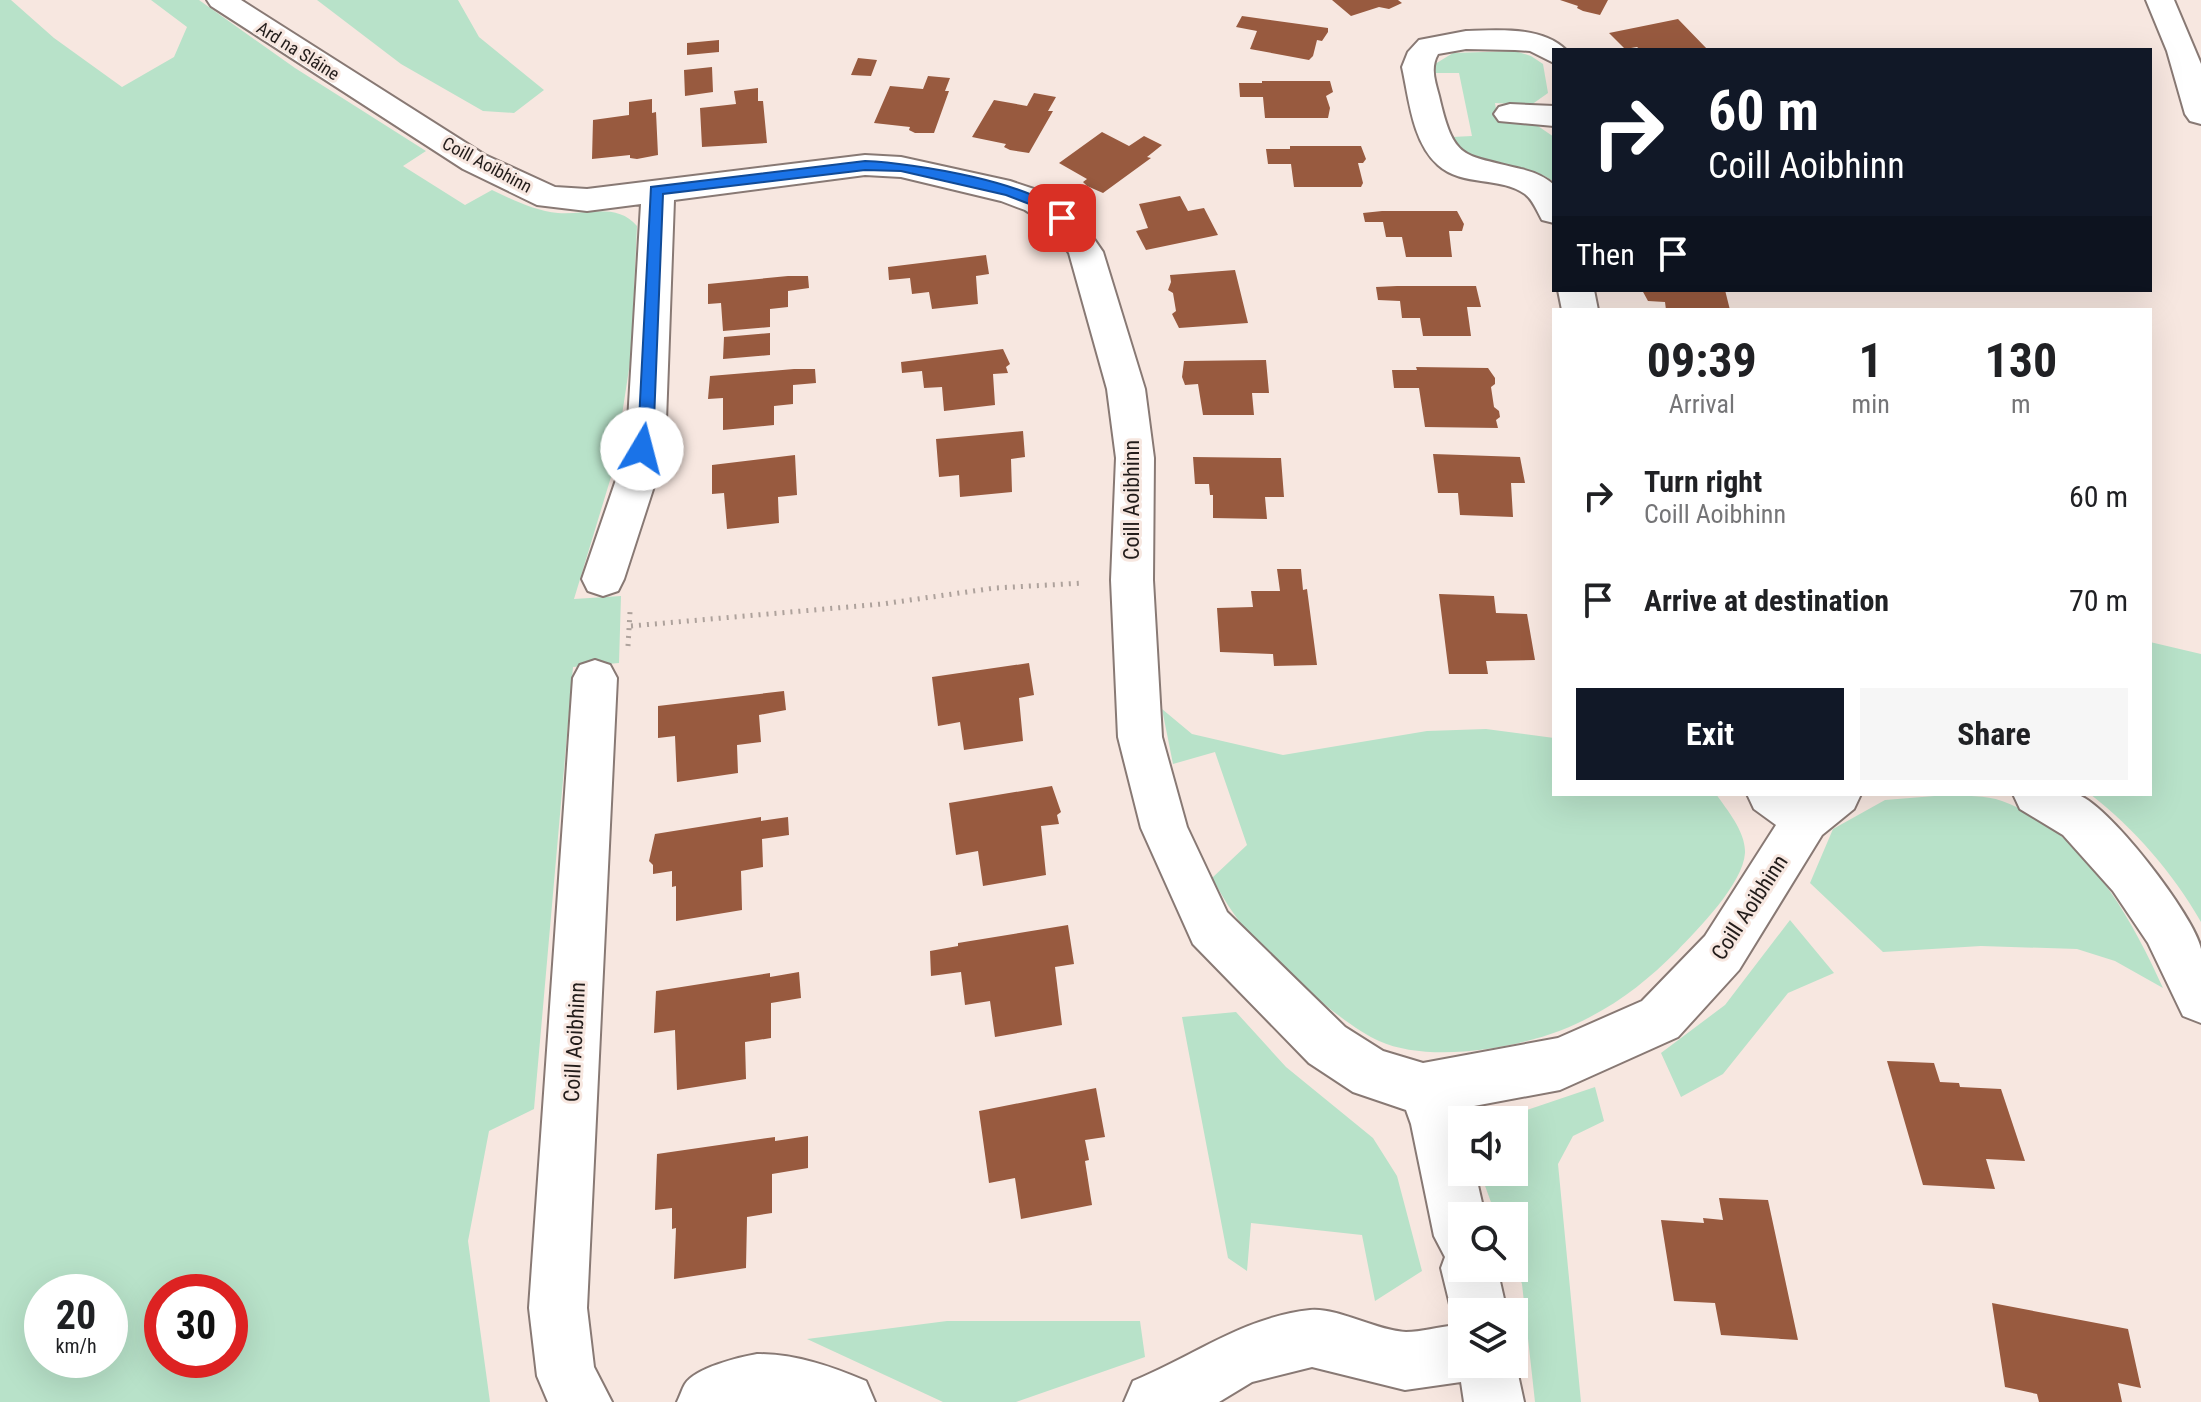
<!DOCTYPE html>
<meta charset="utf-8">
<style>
body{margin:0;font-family:"Roboto Condensed",sans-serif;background:#f6f6f6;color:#202124;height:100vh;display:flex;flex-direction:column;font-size:30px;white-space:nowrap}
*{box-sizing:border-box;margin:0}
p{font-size:26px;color:#757577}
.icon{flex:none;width:44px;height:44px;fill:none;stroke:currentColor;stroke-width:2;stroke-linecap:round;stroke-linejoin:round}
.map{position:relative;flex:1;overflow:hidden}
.drawer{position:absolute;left:1552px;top:308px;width:600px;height:488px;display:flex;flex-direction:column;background:#fff;border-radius:0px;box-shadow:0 8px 32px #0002}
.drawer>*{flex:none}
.banner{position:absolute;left:1552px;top:48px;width:600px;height:244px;border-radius:0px;box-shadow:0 8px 32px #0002;background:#111827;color:#fff;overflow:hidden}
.buttons{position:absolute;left:1448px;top:1106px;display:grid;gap:16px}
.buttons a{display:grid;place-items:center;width:80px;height:80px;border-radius:0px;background:#fff;box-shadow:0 8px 32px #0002;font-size:40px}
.speed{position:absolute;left:24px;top:1274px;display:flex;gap:16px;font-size:40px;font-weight:700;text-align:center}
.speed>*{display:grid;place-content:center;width:104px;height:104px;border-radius:50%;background:#fff;box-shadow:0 8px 32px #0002;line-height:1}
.speed small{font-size:20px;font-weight:400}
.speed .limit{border:12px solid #d22;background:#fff;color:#111}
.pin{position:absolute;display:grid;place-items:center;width:68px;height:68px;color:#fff;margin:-34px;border-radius:16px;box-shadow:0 4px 12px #0006}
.me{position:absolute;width:88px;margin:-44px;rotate:8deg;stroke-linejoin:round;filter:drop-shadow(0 0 6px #0008)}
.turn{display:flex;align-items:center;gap:28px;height:168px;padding:0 24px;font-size:36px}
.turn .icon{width:104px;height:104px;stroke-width:2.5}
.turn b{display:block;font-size:56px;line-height:68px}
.then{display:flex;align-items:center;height:76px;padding:0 24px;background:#0003;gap:16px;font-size:30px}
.eta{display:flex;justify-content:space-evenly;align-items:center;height:136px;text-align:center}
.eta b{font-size:48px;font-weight:700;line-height:56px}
.primary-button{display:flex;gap:16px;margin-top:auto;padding:16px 24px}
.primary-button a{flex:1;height:92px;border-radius:0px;background:#111827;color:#fff;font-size:32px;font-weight:700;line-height:92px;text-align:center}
.primary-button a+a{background:#f6f6f6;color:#202124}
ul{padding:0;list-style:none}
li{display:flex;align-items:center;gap:24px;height:104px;padding:0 24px}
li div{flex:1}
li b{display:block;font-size:30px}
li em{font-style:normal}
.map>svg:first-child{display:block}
.green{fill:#b8e2c9;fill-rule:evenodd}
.building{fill:#985a3f}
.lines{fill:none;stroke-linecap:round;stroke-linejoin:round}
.street-casing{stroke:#887974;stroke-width:4}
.secondary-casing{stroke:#887974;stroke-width:4}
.path{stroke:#aea29c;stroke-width:5;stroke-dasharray:2 6;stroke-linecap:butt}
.street{fill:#fff;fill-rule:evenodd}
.secondary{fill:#fff;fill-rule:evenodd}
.route{fill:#1a73e8;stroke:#114b97;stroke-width:2}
.labels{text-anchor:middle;stroke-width:6;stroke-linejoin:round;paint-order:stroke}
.far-street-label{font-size:18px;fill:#221c1a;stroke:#f7e7e0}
.street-label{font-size:22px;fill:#221c1a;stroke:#f7e7e0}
</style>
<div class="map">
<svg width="2201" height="1402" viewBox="0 0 2201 1402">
<rect width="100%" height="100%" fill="#f7e7e0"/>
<!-- green -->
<path class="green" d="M 0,0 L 11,0 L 54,38 L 122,87 L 174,57 L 187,27 L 151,0 L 199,0 L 295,68 L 426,151 L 403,166 L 465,205 L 492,190 C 513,200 535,211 558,213 C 586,215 617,202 637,226 L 631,356 L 614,467 L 574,599 L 621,596 L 619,663 L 573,667 L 534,1109 L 489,1131 L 468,1241 L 490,1402 L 0,1402 ZM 42,1292 L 110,1292 L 110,1360 L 42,1360 ZM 162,1292 L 230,1292 L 230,1360 L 162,1360 Z
M 317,0 L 458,0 L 479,37 L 544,90 L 514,113 L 483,111 L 401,64 Z
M 1515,51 L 1531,56 L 1543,64 L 1548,93 L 1531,105 L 1495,103 L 1498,121 L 1535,124 L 1554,137 L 1554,182 C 1525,159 1464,168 1452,137 L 1472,136 L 1459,73 L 1435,73 L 1435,64 L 1453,53 Z
M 2150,642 L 2201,654 L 2201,922 C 2172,872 2135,829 2090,794 L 2150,794 Z
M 1162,709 L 1192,734 L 1283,755 L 1427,731 L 1486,729 L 1554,738 L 1554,794 L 1716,794 C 1727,810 1746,832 1745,853 C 1743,884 1698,929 1677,951 C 1651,977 1623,1000 1590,1017 C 1538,1046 1435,1066 1379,1041 C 1340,1024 1258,949 1234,914 C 1226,903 1219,890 1212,878 L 1247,845 L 1215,752 L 1173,764 Z
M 1947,795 C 1964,796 1986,795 2002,801 C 2083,831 2129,913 2163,988 L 2115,961 L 2077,949 L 1981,946 L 1883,952 L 1810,883 L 1833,829 L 1885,800 Z
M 1790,920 L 1834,973 L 1788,993 L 1723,1074 L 1681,1097 L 1661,1053 L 1725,1005 Z
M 1236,1012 L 1286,1067 L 1373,1138 L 1397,1176 L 1422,1271 L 1375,1301 L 1362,1235 L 1251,1223 L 1247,1271 L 1228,1258 L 1182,1017 Z
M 1595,1087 L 1604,1121 L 1573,1136 L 1558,1164 L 1581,1402 L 1535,1402 L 1522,1284 L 1514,1262 L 1514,1216 L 1496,1216 L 1480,1172 L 1514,1172 L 1514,1120 L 1500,1119 Z
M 947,1321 L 1140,1321 L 1145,1357 L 1016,1402 L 943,1402 L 807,1339 Z"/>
<!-- building -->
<path class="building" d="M 1332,0 L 1398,0 L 1402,3 L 1389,9 L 1379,7 L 1351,16 Z
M 1560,0 L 1608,0 L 1600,15 L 1583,11 L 1577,8 L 1578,6 Z
M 1242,16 L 1328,28 L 1328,32 L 1322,41 L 1317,40 L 1313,56 L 1309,60 L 1250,49 L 1257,31 L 1236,27 Z
M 1678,19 L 1708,50 L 1641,50 L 1637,47 L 1625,49 L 1609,33 Z
M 719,40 L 719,52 L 687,55 L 687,43 Z
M 858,58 L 877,60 L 871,76 L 851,75 Z
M 712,67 L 713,92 L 685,96 L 684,70 Z
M 928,76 L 950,78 L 945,91 L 949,91 L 934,133 L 915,133 L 909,130 L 910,127 L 874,123 L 890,86 L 923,89 Z
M 1262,81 L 1330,81 L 1333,92 L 1326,96 L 1330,108 L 1328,118 L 1265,118 L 1263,97 L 1240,97 L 1239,83 L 1262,83 Z
M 758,88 L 758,101 L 763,101 L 767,143 L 702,147 L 700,108 L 736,104 L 734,91 Z
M 1034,93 L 1056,97 L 1048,111 L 1053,111 L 1029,153 L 1010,150 L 1004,147 L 1006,144 L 972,137 L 994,100 L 1027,106 Z
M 652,99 L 652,113 L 656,112 L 658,155 L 637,159 L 630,158 L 630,155 L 592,159 L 593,120 L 629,115 L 629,102 Z
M 1102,132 L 1129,146 L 1144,136 L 1162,145 L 1147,157 L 1151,158 L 1103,193 L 1087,186 L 1083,182 L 1087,179 L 1059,163 Z
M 1290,146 L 1361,146 L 1366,159 L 1363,163 L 1358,163 L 1363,183 L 1361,187 L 1294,187 L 1291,164 L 1268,164 L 1266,149 L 1290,149 Z
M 1180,196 L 1188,211 L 1204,208 L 1218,235 L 1146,250 L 1136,231 L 1148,228 L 1139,204 Z
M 1382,211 L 1457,211 L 1464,224 L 1462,231 L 1449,231 L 1452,257 L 1406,257 L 1402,237 L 1386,237 L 1383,222 L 1365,222 L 1363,213 Z
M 986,255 L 989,274 L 976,276 L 978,304 L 932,309 L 929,292 L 912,294 L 910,278 L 889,280 L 888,267 Z
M 1235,270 L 1248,323 L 1179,328 L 1172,314 L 1176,311 L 1173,293 L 1168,290 L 1171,282 L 1170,275 Z
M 788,276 L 808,276 L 809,288 L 788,291 L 788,307 L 770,309 L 770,327 L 723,331 L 721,303 L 708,304 L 708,284 Z
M 1397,286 L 1476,286 L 1481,307 L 1467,307 L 1471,336 L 1423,336 L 1420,318 L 1402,318 L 1400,301 L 1378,300 L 1376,287 Z
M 1642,290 L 1725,290 L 1730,310 L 1666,310 L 1665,302 L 1648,301 Z
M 770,333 L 770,355 L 723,359 L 724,337 Z
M 1003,349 L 1010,364 L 1006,367 L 1008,373 L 993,374 L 995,405 L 944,411 L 942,387 L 924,388 L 922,371 L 902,373 L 901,362 Z
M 1266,360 L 1269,393 L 1252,393 L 1254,415 L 1203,415 L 1198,384 L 1185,385 L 1182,377 L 1184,361 Z
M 1416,367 L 1488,368 L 1495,378 L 1495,384 L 1491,387 L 1494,407 L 1499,411 L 1500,417 L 1496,420 L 1498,428 L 1425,427 L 1419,388 L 1394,388 L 1392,370 L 1417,370 Z
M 794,369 L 815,369 L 816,383 L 793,385 L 793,404 L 774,406 L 774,425 L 723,430 L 723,398 L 708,399 L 710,376 Z
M 1023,431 L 1025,457 L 1011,459 L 1012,492 L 960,497 L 959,475 L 939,477 L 936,439 Z
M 1433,454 L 1520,457 L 1525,483 L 1511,483 L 1513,517 L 1460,515 L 1458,493 L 1438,493 Z
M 795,455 L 797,495 L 778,497 L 779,523 L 727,529 L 724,493 L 712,494 L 712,465 Z
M 1193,457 L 1281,458 L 1284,497 L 1265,497 L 1267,519 L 1213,518 L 1213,495 L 1210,495 L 1209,484 L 1195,484 Z
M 1277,569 L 1301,569 L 1303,590 L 1307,589 L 1317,665 L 1274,666 L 1273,654 L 1220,652 L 1217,608 L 1253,607 L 1251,591 L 1280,591 Z
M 1439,594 L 1494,596 L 1496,613 L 1527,614 L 1535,660 L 1486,661 L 1488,674 L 1449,674 Z
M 1029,663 L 1034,695 L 1019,698 L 1023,741 L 964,750 L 960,722 L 938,726 L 932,677 Z
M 784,691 L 786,710 L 759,715 L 761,742 L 737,745 L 738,773 L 677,782 L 675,736 L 658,738 L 658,706 Z
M 1052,786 L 1061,812 L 1057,815 L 1059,824 L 1041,826 L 1046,875 L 983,886 L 978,851 L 956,855 L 949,803 Z
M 761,817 L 761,821 L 788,817 L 789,835 L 762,839 L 763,867 L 741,871 L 742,910 L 676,921 L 676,886 L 672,887 L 672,871 L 653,874 L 653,865 L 649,861 L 655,834 Z
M 1068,925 L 1074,964 L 1055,967 L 1062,1025 L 995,1037 L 990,1001 L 965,1005 L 961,972 L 931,976 L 930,951 L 958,946 L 958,943 Z
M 799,972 L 801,998 L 771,1003 L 771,1038 L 745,1042 L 746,1079 L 677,1090 L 675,1030 L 654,1033 L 656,991 L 770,973 L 770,977 Z
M 1887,1061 L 1934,1063 L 1940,1082 L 1959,1083 L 1960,1087 L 2001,1089 L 2025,1161 L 1986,1159 L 1995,1189 L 1923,1185 Z
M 1096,1088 L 1105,1137 L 1085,1140 L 1089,1160 L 1085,1161 L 1092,1205 L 1021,1219 L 1015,1178 L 989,1183 L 979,1111 Z
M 808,1136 L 808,1168 L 772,1174 L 772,1213 L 747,1217 L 746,1268 L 674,1279 L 676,1228 L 672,1229 L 672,1208 L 655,1210 L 657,1154 L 775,1137 L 775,1141 Z
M 1719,1198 L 1768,1200 L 1798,1340 L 1721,1335 L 1715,1303 L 1674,1301 L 1661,1220 L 1704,1223 L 1703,1218 L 1723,1220 Z
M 1992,1303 L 2128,1329 L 2141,1388 L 2118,1383 L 2122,1402 L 2039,1402 L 2037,1394 L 2005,1387 Z"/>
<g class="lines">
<defs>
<path id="street" d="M 207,0 L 241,0 L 485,155 L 555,187 L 587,189 L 865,155 L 901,157 L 1010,181 L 1049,194 L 1074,210 L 1103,252 L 1145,389 L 1154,458 L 1153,580 L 1162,737 L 1187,827 L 1227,912 L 1345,1027 L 1383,1051 L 1423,1063 L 1558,1038 L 1642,1001 L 1705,936 L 1776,825 L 1754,809 L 1747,794 L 1861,794 L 1854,809 L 1822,835 L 1739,970 L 1678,1037 L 1560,1090 L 1458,1109 L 1463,1120 L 1462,1172 L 1475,1172 L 1485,1216 L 1462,1216 L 1462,1268 L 1497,1268 L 1507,1312 L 1462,1312 L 1462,1364 L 1514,1364 L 1514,1356 L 1524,1402 L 1464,1402 L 1461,1382 L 1405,1390 L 1312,1367 L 1252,1382 L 1219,1402 L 1124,1402 L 1133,1381 C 1192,1357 1244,1317 1310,1310 C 1336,1307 1378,1331 1406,1332 C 1421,1332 1439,1327 1455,1325 L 1441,1268 L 1445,1257 L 1434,1236 L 1411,1124 L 1406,1110 L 1353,1092 L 1309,1063 L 1193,944 L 1141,828 L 1118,737 L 1111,580 L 1116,458 L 1107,389 L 1069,253 L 1050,226 L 1025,210 L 1001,201 L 901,177 L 865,175 L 674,200 L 666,421 L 657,477 L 624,579 L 618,591 L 603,596 L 588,591 L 582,579 L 617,477 L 628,421 L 641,204 L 587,211 L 537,205 L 463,169 L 211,6 Z
M 1466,31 C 1498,30 1542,26 1566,50 L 1554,50 L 1554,63 L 1530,51 L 1515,50 L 1466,49 L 1438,54 C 1430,68 1435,81 1439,96 C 1454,161 1462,154 1521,169 C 1534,172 1544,176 1554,185 L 1554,223 L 1542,220 C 1537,211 1533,200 1525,194 C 1500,176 1462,187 1438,165 C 1412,142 1409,98 1402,67 L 1408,52 L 1419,40 Z
M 1510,104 L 1554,106 L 1554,126 L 1499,121 L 1494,114 L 1499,107 Z
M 1558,290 L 1594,290 L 1598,310 L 1562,310 Z
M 595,660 L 610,665 L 617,678 L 587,1308 L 594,1367 L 612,1402 L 548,1402 L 537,1376 L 529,1308 L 573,678 L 580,665 Z
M 2013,794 C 2033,794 2055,791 2075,794 C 2105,799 2196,918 2201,949 C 2201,972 2201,999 2201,1023 L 2183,1016 L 2148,943 L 2113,891 L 2063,835 L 2020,809 Z
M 757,1354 C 796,1354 830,1366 866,1381 L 875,1402 L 677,1402 C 680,1396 682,1389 685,1384 C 695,1368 739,1357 757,1354 Z"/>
<path id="secondary" d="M 2146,0 L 2174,0 L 2201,64 L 2201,124 L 2190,121 L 2185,114 L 2167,51 Z"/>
</defs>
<!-- street casing -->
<use href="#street" class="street-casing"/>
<!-- secondary casing -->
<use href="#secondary" class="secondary-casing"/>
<!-- path -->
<path class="path" d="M 631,626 L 882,604 L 995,588 L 1084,583
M 628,646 L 630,612"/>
<!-- street -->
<use href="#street" class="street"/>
<!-- secondary -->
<use href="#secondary" class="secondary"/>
</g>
<!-- route -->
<path class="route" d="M 865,161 C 913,163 1036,182 1069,218 L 1062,223 L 1032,205 L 1006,195 L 901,171 L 865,170 L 663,194 L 654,421 L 647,453 L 636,453 L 634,449 L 639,421 L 651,187 Z"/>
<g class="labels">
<!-- far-street labels -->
<g class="far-street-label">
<text transform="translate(298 51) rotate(32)" y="6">Ard na Sláine</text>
<text transform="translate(487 165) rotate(28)" y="6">Coill Aoibhinn</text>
</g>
<!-- street labels -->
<g class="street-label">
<text transform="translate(1131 500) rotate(-90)" y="8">Coill Aoibhinn</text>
<text transform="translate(1749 907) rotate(-57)" y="8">Coill Aoibhinn</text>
<text transform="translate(574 1042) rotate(-87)" y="8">Coill Aoibhinn</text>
</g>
</g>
</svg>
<div class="buttons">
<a><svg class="icon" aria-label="sound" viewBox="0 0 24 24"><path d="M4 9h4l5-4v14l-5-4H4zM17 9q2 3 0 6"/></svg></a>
<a><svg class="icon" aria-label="search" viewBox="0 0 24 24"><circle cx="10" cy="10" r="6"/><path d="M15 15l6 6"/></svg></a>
<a><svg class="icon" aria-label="layers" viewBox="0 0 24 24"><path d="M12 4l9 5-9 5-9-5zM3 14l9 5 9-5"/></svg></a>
</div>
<div class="speed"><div>20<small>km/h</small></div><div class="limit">30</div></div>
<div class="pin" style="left:1062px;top:218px;background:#d93025"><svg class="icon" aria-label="arrive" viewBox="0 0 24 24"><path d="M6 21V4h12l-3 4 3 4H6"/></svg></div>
<svg class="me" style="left:642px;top:449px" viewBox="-20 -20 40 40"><circle r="19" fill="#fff"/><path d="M0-13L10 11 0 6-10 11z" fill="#1a73e8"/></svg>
<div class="banner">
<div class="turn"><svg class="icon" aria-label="right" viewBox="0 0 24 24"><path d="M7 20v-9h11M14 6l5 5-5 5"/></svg><div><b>60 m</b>Coill Aoibhinn</div></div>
<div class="then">Then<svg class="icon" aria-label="arrive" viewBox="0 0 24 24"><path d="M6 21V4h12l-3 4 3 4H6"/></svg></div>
</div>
<section class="drawer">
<div class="eta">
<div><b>09:39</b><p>Arrival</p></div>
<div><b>1</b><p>min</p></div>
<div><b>130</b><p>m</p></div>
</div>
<ul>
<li><svg class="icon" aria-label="right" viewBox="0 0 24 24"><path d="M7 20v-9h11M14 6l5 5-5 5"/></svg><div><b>Turn right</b><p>Coill Aoibhinn</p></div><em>60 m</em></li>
<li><svg class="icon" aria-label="arrive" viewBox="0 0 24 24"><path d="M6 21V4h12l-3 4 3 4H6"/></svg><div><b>Arrive at destination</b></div><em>70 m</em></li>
</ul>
<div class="primary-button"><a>Exit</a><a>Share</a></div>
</section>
</div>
